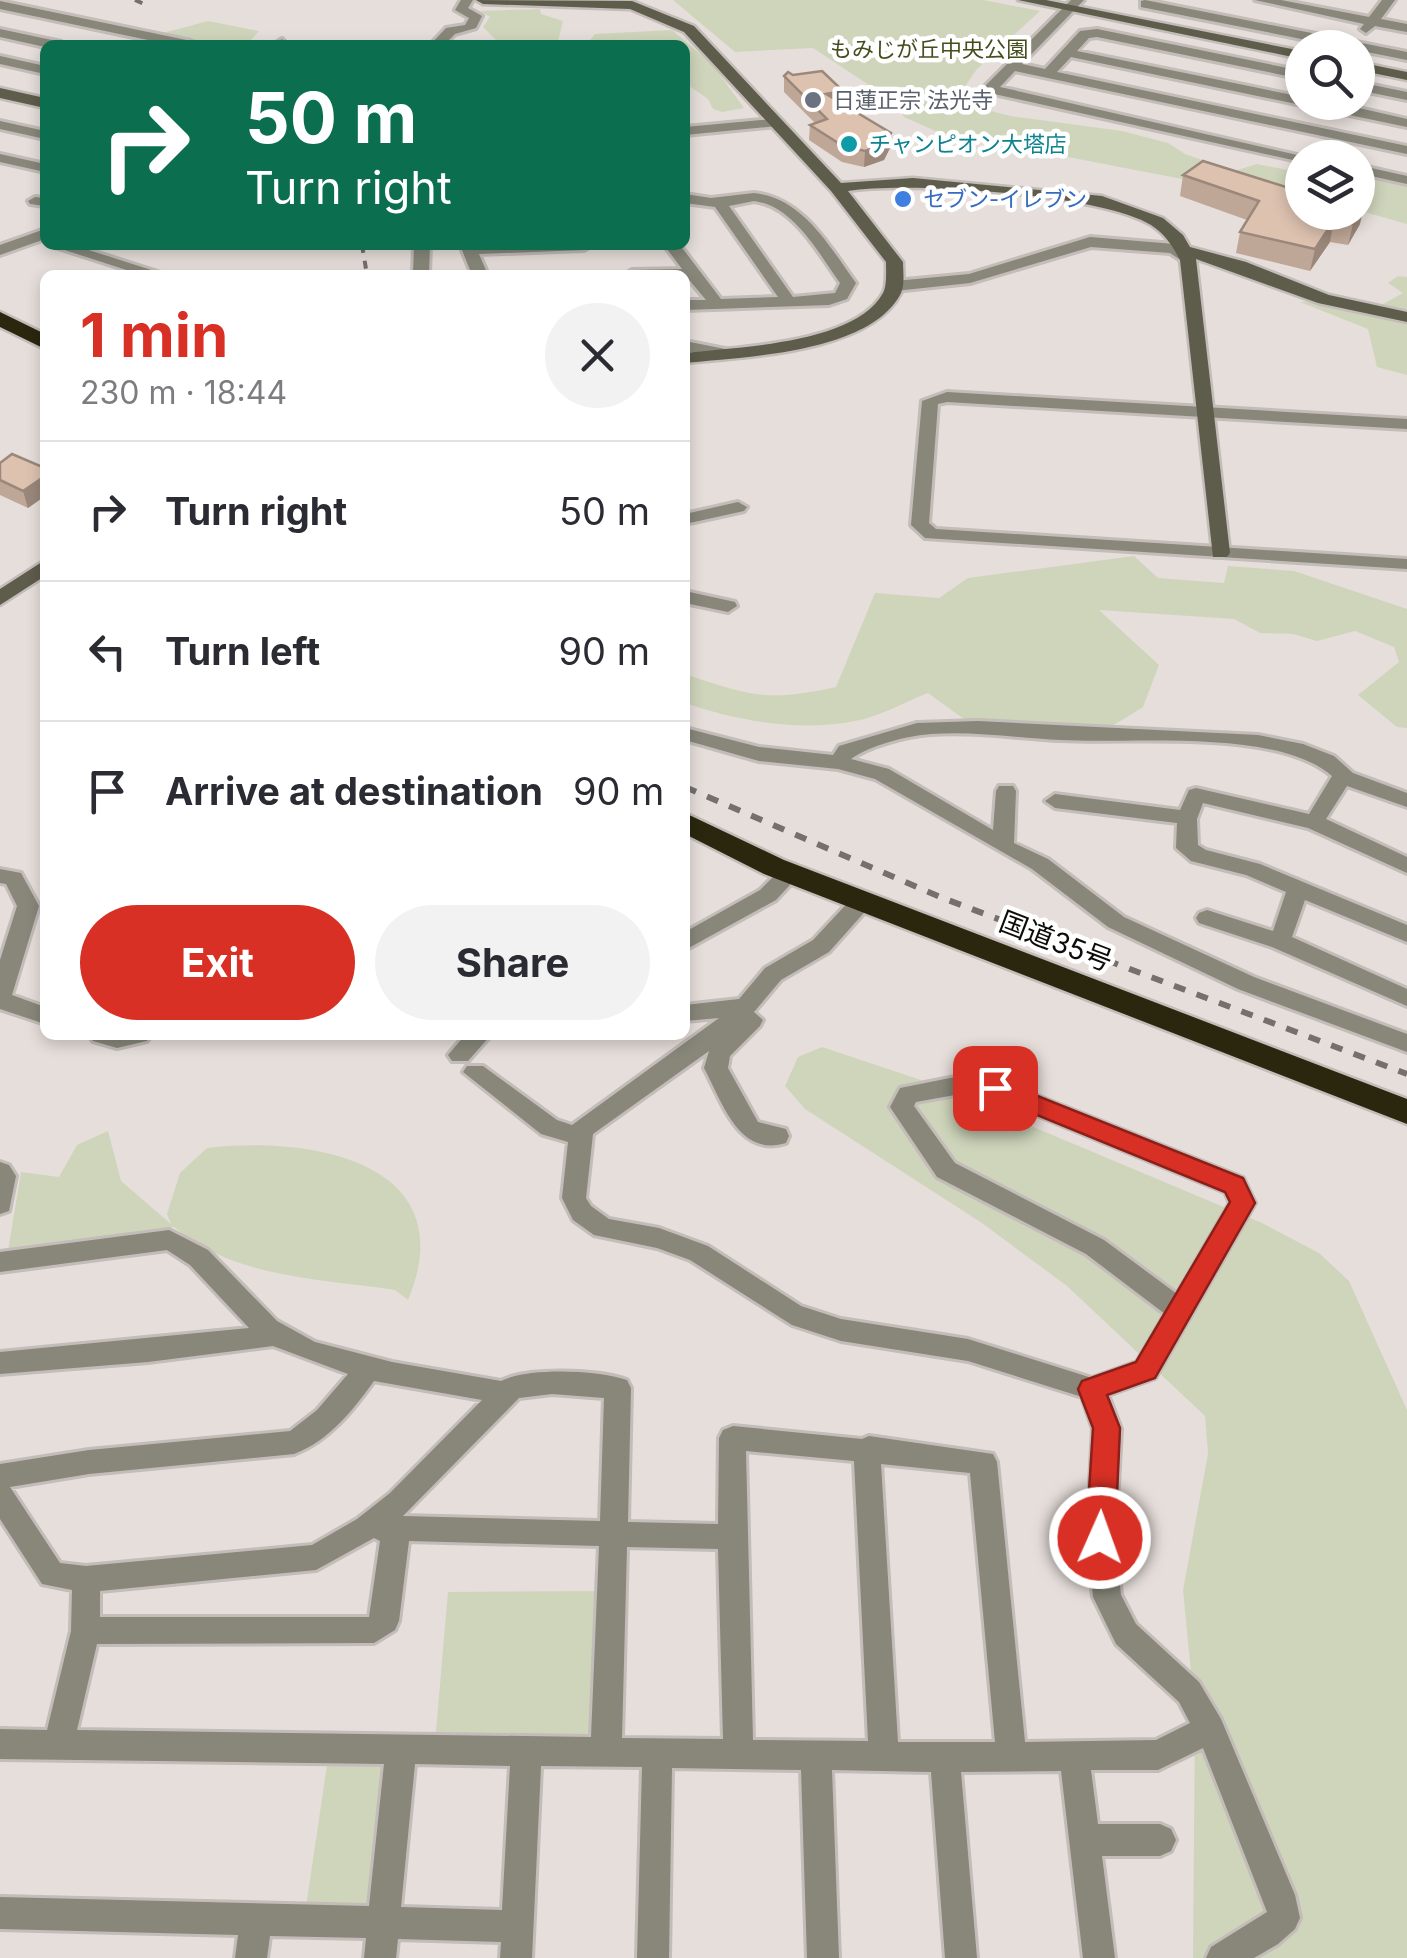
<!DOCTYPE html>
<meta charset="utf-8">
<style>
body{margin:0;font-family:Inter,"Noto Sans JP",sans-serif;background:#f2f2f3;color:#2b2b33;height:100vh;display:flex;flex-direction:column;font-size:38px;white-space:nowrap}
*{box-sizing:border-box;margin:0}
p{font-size:32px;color:#7c7c81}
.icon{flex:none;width:55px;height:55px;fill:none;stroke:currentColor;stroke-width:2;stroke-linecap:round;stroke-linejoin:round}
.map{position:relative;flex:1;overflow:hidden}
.sheet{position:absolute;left:40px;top:270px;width:650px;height:770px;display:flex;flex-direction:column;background:#fff;border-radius:15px;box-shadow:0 5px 15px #0003}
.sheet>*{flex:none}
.top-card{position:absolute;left:40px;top:40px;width:650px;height:210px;border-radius:15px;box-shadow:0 5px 15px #0003;background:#0b6e4f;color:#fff;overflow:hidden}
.tools{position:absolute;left:1285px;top:30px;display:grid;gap:20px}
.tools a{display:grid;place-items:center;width:90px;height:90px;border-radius:50%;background:#fff;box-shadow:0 5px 15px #0003;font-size:50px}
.pin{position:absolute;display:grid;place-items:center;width:85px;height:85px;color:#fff;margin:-42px;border-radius:20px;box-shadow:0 5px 15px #0006}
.me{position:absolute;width:110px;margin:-55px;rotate:2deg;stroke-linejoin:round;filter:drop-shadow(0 0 8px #0008)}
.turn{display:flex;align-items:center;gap:35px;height:210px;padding:0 40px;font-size:45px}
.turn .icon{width:130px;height:130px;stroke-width:2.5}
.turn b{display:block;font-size:70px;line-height:85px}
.round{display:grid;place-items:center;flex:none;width:105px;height:105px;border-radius:52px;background:#f2f2f3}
.summary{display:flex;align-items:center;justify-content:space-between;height:170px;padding:0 40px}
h1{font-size:60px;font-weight:700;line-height:75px;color:#d93025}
.cta{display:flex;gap:20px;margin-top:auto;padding:20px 40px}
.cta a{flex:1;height:115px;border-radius:60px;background:#d93025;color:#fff;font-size:40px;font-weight:700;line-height:115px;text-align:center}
.cta a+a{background:#f2f2f3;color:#2b2b33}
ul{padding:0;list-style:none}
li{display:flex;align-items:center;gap:30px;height:140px;padding:0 40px;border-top:2px solid #e1e1e2}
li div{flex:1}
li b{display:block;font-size:38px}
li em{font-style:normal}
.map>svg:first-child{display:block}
.green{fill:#cfd5bb}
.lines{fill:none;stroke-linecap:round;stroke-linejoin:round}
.street-casing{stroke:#c3bcb9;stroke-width:6}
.secondary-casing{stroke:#c3bcb9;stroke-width:5}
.highway-casing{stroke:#c3bcb9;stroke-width:5}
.street{fill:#88877a;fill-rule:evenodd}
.secondary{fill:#5e5d4b;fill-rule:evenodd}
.highway{fill:#2a270e;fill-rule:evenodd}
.rail-far1{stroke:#75706d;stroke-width:4;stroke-dasharray:8 8;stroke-linecap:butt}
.rail{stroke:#75706d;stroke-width:6;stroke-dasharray:12 12;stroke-linecap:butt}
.wall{fill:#bfa797}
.shaded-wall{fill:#9b887b}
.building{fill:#dec2b0;stroke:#9b887b;stroke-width:2.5}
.route{fill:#d93025;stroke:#8d1f18;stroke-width:2.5}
.worship-dot{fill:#6b7280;stroke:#fff;stroke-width:4}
.culture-dot{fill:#0f9aa8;stroke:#fff;stroke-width:4}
.shop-dot{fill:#3f7fe0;stroke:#fff;stroke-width:4}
.labels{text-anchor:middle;stroke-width:9;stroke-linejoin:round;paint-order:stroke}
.far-park-label{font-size:22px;fill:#464e1e;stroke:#fff}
.far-worship-label{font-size:22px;fill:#5b616d;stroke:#fff;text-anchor:start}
.far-culture-label{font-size:22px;fill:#0d838f;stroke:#fff;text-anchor:start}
.far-shop-label{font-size:22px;fill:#366cbe;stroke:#fff;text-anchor:start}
.street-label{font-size:28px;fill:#0e0c0a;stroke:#fff}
</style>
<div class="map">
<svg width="1407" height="1958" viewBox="0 0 1407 1958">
<rect width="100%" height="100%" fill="#e6deda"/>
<!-- green -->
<path class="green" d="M 673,0 L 983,0 L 1040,11 L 977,69 L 963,89 L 980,94 L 971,106 L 1011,116 L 1122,131 L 1168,143 L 1185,154 L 1234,171 L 1257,164 L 1302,173 L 1302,202 L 938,132 L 904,117 L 900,108 L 883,101 L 878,91 L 813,48 L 735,52 Z
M 540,9 L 541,14 L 563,21 L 558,41 L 574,45 L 490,45 L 497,41 L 483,27 L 490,17 L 480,11 Z
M 208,21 L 259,31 L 246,45 L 202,45 L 156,35 Z
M 672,30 L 712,64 L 744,108 L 722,112 L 713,109 L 708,99 L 685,83 L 685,45 L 586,45 L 595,34 Z
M 1358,169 L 1401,178 L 1407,184 L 1407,224 L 1358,210 Z
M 1398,276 L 1407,277 L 1407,308 L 1400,316 L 1407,321 L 1407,375 L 1377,367 L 1368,329 L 1300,302 L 1319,301 L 1369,312 L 1403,293 L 1388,283 Z
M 1134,556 L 1158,578 L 1224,583 L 1228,566 L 1294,571 L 1407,609 L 1407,728 L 1397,727 L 1358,695 L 1399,662 L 1394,647 L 1355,631 L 1317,641 L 1293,634 L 1260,633 L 1234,619 L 1099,610 L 1159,665 L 1143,707 L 1109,728 L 971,724 L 928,693 C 905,702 879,717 855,721 C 800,732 737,721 685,703 L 685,674 C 750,696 767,702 836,687 L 875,593 L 939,598 L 968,578 Z
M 822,1047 L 921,1080 L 1262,1223 L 1319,1253 L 1349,1281 L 1407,1410 L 1407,1958 L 1193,1958 L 1195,1714 L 1183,1590 L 1208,1454 L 1205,1416 L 1067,1286 L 982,1223 L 805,1109 L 785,1086 L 798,1057 Z
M 108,1131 L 121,1181 L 171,1224 L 167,1214 L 180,1173 L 207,1148 C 307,1136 466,1160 408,1300 L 395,1290 C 318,1278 236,1279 174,1227 L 8,1251 L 21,1172 L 59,1177 L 77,1145 Z
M 603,1591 L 595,1744 L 435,1742 L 448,1592 Z
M 327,1765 L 384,1765 L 379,1894 L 364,1906 L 306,1907 Z"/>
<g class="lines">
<defs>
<path id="street" d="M 461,0 L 473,0 L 468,8 L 482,16 L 476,28 L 455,34 L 444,45 L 430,45 L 446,28 L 465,25 L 469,18 L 455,10 Z
M 1071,0 L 1084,0 L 1022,64 L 1045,69 L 1080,31 L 1097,29 L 1302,71 L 1302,79 L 1097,37 L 1089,38 L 1077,51 L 1302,97 L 1302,102 L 1333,102 L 1407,119 L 1407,127 L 1071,57 L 1057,72 L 1407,146 L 1407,154 L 1015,71 L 1000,87 L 1310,158 L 1302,158 L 1302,162 L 985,92 L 985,86 Z
M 1145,0 L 1407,52 L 1407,60 L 1141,7 L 1141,1 Z
M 1255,0 L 1281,0 L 1369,17 L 1382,0 L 1395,0 L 1381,19 L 1407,24 L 1407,32 L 1375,26 L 1366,33 L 1360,29 L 1364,24 Z
M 0,1 L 191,41 L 198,45 L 172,45 L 0,9 Z
M 0,29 L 61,42 L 63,45 L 45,47 L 0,37 Z
M 282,39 L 287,45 L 273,45 Z
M 0,56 L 45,66 L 45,74 L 0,64 Z
M 1358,82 L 1407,92 L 1407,100 L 1358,90 Z
M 773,119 L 780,123 L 778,126 L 685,135 L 685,127 Z
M 0,121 L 45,131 L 45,139 L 0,129 Z
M 0,154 L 45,164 L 45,172 L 0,162 Z
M 1358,165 L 1407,176 L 1407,184 L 1358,173 Z
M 754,193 C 803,198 829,246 856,283 L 847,299 L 829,305 L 685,310 L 685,300 L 706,300 L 685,275 L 624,275 L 632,270 L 682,269 L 664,245 L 680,245 L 721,299 L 778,297 L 715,207 L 685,203 L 685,194 L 711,198 ZM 754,201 C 794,206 819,254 840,283 L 835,293 L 793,297 L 729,206 Z
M 35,197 L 45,198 L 45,206 L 30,204 L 28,201 Z
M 45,229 L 45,239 L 0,255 L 0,245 Z
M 1090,237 L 1174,244 L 1196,260 L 1188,265 L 1170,253 L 1091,247 L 970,283 L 895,291 L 887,286 L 895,281 L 969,274 Z
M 49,245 L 73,245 L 167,275 L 142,275 Z
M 414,245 L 430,245 L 429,275 L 413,275 Z
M 460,245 L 592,245 L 584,250 L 479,254 L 488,275 L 472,275 Z
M 685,341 L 730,350 L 732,353 L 724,358 L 685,351 Z
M 947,392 L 1407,419 L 1407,429 L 947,402 L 938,404 L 929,523 L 936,529 L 1407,559 L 1407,569 L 925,538 L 911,525 L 922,401 Z
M 738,502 L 747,507 L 744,511 L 685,524 L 685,514 Z
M 685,591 L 735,602 L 737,606 L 728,612 L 685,603 Z
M 978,721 L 1258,735 L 1303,744 L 1334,756 L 1353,773 L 1407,793 L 1407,807 L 1347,786 L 1326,819 L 1407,857 L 1407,873 L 1308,828 L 1203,803 L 1197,819 L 1198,845 L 1206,850 L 1260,864 L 1407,925 L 1407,942 L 1305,900 L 1292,937 L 1407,989 L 1407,1006 L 1272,947 L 1199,923 L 1196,918 L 1199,913 L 1207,910 L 1273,931 L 1286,892 L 1246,875 L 1191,861 L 1176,848 L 1177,823 L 1055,808 L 1045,801 L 1055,794 L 1180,810 L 1189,790 L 1196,788 L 1309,814 L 1332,776 C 1277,728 1133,744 1061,740 C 1018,738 974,731 931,734 C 907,736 870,745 851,759 L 889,769 L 993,830 L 996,791 L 999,786 L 1013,786 L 1016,791 L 1014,843 L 1048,859 L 1124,917 L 1254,977 L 1407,1034 L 1407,1052 L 1238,989 L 1108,927 L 1032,869 L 875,779 L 838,769 L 759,761 L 685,740 L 685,728 L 759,747 L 833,755 L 839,746 L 917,723 Z
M 790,866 L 801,873 L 776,900 L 685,950 L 685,932 L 760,890 L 782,868 Z
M 0,869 L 21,873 L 39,906 L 12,995 L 45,1007 L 45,1024 L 0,1009 L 0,960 L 17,906 L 6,884 L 0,883 Z
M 862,893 L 873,901 L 870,906 L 829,952 L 781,980 L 754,1012 L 763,1020 L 760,1026 L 730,1056 L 728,1068 L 758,1122 L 786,1129 L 789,1136 L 786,1143 C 738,1158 722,1101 704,1068 L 709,1051 L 593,1134 L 586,1198 L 591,1206 L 609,1219 L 659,1228 L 708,1246 L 801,1306 L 841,1319 L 968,1339 L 1092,1378 L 1137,1362 L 1165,1314 L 1086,1254 L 937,1177 L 890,1107 L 900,1088 L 955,1077 L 995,1079 L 1243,1178 L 1255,1203 L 1155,1378 L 1108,1395 L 1121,1429 L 1115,1538 L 1121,1595 L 1136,1624 L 1199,1682 L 1221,1719 L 1295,1895 L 1300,1918 L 1295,1929 L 1278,1944 L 1254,1958 L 1206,1958 L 1211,1947 L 1267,1912 L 1203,1748 L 1158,1770 L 1091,1770 L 1098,1824 L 1160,1824 L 1171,1829 L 1176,1840 L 1171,1851 L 1160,1856 L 1102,1856 L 1115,1958 L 1083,1958 L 1061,1771 L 961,1772 L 977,1958 L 945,1958 L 931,1772 L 832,1770 L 839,1958 L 807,1958 L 801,1770 L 672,1768 L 669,1958 L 637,1958 L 642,1767 L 541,1766 L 532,1958 L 500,1958 L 501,1942 L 398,1939 L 396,1958 L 364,1958 L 366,1938 L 270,1936 L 267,1958 L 235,1958 L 238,1935 L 0,1929 L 0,1897 L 369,1906 L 384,1764 L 0,1759 L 0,1729 L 47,1730 L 71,1631 L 72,1590 L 42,1584 L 0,1519 L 0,1464 L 89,1450 L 290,1431 L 317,1410 L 348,1374 L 273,1346 L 148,1362 L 0,1374 L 0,1352 L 249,1328 L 190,1265 L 167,1250 L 0,1272 L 0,1252 L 169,1230 L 208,1250 L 277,1321 L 315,1342 L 392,1362 L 501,1381 C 528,1367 598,1370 627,1380 L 631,1388 L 628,1522 L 718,1524 L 719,1438 L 723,1430 L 733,1426 L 862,1439 L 869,1436 L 993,1454 L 997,1462 L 1025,1742 L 1156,1740 L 1190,1723 L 1179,1702 L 1116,1644 L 1093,1597 L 1087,1538 L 1093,1429 L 1082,1397 L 968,1361 L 841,1341 L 792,1325 L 690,1260 L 657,1248 L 594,1235 L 573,1220 L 562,1198 L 568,1142 L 541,1134 L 463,1072 L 467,1066 L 483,1066 L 557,1120 L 572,1125 L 719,1018 L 685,1021 L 685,1005 L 739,999 L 765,968 L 813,940 L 854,896 ZM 955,1095 L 993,1097 L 1225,1192 L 1230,1203 L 1177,1294 L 1104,1240 L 955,1163 L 914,1106 L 916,1102 ZM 374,1381 L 482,1400 L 390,1493 L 357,1519 L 312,1545 L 86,1566 L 60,1563 L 10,1487 L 89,1474 L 294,1454 C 329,1441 353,1410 374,1381 ZM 552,1394 L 604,1398 L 600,1521 L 403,1516 L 519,1398 ZM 746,1451 L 854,1461 L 868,1741 L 753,1740 ZM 881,1464 L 970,1473 L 995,1742 L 898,1742 ZM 374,1538 L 380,1541 L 369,1617 L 100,1617 L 100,1591 L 316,1570 ZM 409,1541 L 599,1546 L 591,1737 L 77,1730 L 97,1644 L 374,1643 L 395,1630 L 399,1621 ZM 627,1547 L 718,1549 L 723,1739 L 622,1738 ZM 415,1764 L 510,1766 L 502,1910 L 401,1907 Z
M 89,1035 L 151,1035 L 147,1041 L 117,1048 L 93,1041 Z
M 465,1035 L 491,1035 L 468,1061 L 452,1061 L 448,1055 Z
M 0,1162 L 9,1165 L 16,1176 L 9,1211 L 0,1214 Z"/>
<path id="secondary" d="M 476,0 L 632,1 L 694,26 L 841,183 L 913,178 L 1102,196 L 1163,218 L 1183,235 L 1190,247 L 1246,262 L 1329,295 L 1407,312 L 1407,322 L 1318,303 L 1196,259 L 1230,553 L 1227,557 L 1213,557 L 1180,260 C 1172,245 1165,234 1151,225 C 1102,194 907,181 848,191 L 903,262 C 903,272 905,284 901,293 C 871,353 744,357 685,363 L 685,353 C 737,347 855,344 883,293 C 887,285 886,272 886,262 L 831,191 L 684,32 L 630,9 L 483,4 Z
M 1018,0 L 1046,0 L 1302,51 L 1302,59 Z
M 1358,62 L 1407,72 L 1407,80 L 1358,70 Z
M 0,88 L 45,98 L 45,108 L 0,98 Z
M 45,560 L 45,576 L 0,605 L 0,589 Z"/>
<path id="highway" d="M 0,312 L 45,334 L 45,349 L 0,327 Z
M 685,813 L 784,860 L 1407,1099 L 1407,1124 L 764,874 L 685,834 Z"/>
</defs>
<!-- street casing -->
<use href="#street" class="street-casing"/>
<!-- secondary casing -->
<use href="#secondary" class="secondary-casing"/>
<!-- highway casing -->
<use href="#highway" class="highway-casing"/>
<!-- street -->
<use href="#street" class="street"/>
<!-- secondary -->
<use href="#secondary" class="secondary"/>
<!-- highway -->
<use href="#highway" class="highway"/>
<!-- rail-far1 -->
<path class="rail-far1" d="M 135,0 L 144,4
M 362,245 L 367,275"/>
<!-- rail -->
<path class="rail" d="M 685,787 L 940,897 L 1407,1074"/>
</g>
<!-- wall -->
<path class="wall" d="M 793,75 L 843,91 L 843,104 L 891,133 L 890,148 L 884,160 L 864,167 L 842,162 L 809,140 L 810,125 L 815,123 L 784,92 L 784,76 Z
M 1183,175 L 1360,224 L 1348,245 L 1330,242 L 1310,271 L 1236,253 L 1240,232 L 1247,220 L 1180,196 Z
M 0,463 L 45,468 L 45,496 L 28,508 L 0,495 Z"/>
<!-- shaded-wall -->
<path class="shaded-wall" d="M 843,91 L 842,107 L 826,94 Z
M 891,133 L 890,148 L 884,160 L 864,167 L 865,151 Z
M 1365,203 L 1360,224 L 1348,245 L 1353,224 Z
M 1334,220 L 1330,242 L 1310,271 L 1315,249 Z
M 45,476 L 45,496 L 28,508 L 23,491 Z"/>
<!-- building -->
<path class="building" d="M 822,71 L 843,91 L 826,94 L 891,133 L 885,144 L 865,151 L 843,146 L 810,125 L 827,119 L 784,76 L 788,72 L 793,75 Z
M 1203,161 L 1302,192 L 1302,212 L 1358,212 L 1358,202 L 1365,203 L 1353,224 L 1334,220 L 1315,249 L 1240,232 L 1259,201 L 1183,175 Z
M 12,454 L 45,468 L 45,476 L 23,491 L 0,480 L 0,463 Z"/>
<!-- route -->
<path class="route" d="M 995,1079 L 1243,1178 L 1255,1203 L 1155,1378 L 1107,1395 L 1120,1428 L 1115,1538 L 1111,1547 L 1100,1551 L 1090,1547 L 1086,1538 L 1093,1428 L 1078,1389 L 1082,1381 L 1136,1362 L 1230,1202 L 1225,1192 L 986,1094 L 983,1088 L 986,1081 Z"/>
<!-- markers -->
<circle class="worship-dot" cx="813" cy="100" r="10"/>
<circle class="culture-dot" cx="849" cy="144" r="10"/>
<circle class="shop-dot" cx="903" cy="199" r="10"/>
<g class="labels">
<!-- far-park labels -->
<g class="far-park-label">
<text x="929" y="57">もみじが丘中央公園</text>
</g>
<!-- far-worship labels -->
<g class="far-worship-label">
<text x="833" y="108">日蓮正宗 法光寺</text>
</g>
<!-- far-culture labels -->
<g class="far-culture-label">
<text x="869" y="152">チャンピオン大塔店</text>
</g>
<!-- far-shop labels -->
<g class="far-shop-label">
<text x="923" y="207">セブン-イレブン</text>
</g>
<!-- street labels -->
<g class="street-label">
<text transform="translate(1056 941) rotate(21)" y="10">国道35号</text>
</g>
</g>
</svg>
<div class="tools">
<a><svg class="icon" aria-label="search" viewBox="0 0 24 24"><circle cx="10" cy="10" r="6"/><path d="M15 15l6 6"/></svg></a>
<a><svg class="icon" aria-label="layers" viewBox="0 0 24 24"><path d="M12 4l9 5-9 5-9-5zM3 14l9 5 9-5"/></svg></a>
</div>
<div class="pin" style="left:995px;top:1088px;background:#d93025"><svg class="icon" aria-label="arrive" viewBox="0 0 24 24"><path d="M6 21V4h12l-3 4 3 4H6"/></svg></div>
<svg class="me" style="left:1100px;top:1538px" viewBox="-20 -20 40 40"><circle r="17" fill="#d93025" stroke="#fff" stroke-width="3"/><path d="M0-11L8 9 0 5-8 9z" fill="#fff"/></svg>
<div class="top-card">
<div class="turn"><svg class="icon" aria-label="right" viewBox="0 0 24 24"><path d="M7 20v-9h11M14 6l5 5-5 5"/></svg><div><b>50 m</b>Turn right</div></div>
</div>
<section class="sheet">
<div class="summary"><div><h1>1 min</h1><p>230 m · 18:44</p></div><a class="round"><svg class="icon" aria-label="close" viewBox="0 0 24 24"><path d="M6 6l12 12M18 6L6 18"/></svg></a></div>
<ul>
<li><svg class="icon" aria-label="right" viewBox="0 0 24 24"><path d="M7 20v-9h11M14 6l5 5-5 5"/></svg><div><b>Turn right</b></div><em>50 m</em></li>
<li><svg class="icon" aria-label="left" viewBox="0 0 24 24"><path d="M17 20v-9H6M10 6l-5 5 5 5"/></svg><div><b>Turn left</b></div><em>90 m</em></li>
<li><svg class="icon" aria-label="arrive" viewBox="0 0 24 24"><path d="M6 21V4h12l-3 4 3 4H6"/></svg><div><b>Arrive at destination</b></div><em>90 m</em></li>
</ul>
<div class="cta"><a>Exit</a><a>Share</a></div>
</section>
</div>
